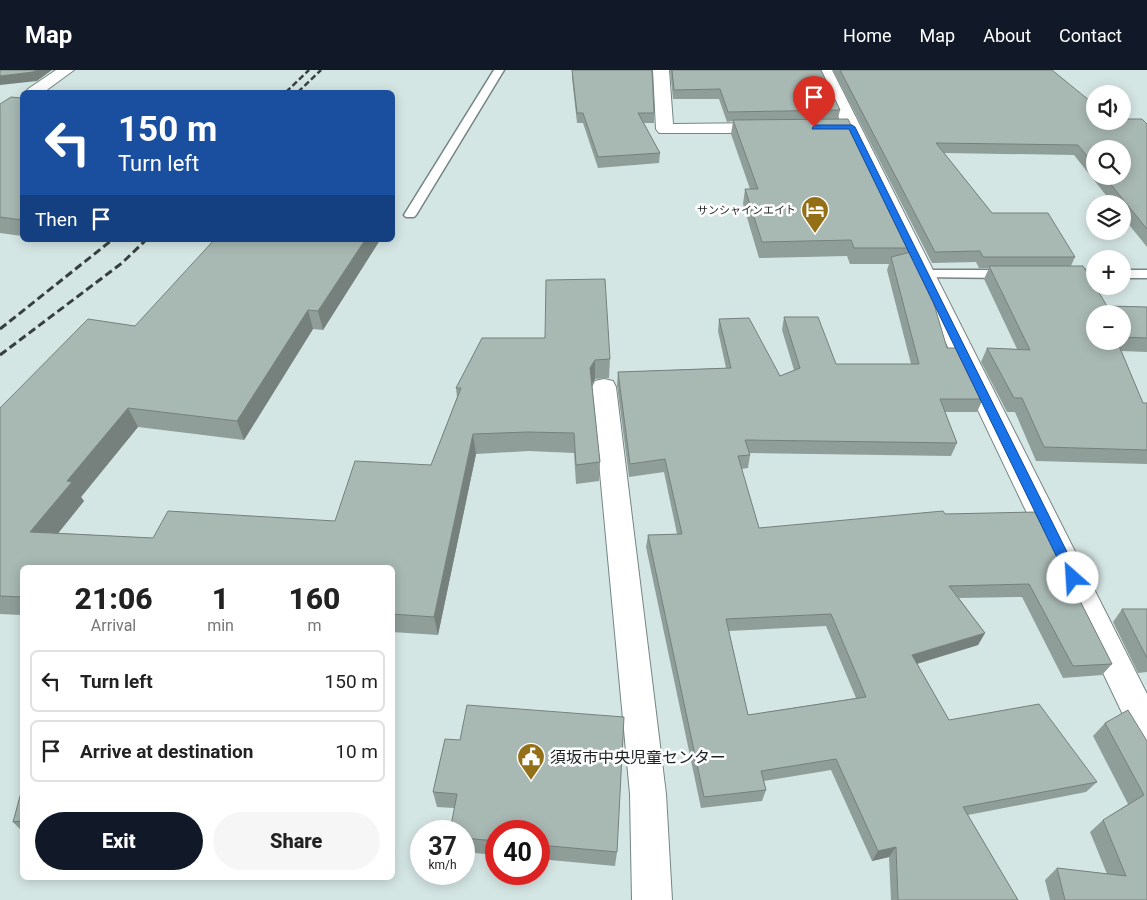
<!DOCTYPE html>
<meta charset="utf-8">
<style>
body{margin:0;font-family:Roboto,"Noto Sans JP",sans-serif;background:#f6f6f6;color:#222;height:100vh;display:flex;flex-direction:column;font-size:19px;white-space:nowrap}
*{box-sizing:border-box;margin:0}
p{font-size:16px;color:#767676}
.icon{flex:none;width:28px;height:28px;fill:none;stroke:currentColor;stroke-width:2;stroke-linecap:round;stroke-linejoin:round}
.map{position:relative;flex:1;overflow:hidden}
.panel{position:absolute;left:20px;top:495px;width:375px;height:315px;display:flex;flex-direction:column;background:#fff;border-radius:8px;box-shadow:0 2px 12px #0003}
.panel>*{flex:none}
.top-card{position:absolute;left:20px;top:20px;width:375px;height:152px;border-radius:8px;box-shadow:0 2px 12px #0003;background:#1a4fa0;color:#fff;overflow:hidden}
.tools{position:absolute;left:1086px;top:15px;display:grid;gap:10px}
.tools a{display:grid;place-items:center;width:45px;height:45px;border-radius:50%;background:#fff;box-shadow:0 2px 12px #0003;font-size:25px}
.speed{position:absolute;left:410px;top:750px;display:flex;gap:10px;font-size:25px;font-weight:700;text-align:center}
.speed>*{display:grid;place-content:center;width:65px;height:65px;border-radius:50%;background:#fff;box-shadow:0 2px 12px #0003;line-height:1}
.speed small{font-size:12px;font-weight:400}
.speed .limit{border:8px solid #d22;background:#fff;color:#111}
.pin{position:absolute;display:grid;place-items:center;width:42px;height:42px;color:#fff;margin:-51px -21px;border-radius:50% 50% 50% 0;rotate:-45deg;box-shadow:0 0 5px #0007}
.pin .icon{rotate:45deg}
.me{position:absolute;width:55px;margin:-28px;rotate:334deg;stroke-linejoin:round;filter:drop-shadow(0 0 4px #0008)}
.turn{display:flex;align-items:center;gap:18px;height:105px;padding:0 15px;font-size:22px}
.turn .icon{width:65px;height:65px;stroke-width:2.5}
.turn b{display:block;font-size:35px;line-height:42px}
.then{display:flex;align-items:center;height:48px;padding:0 15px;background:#0003;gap:10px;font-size:19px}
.eta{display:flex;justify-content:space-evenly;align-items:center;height:85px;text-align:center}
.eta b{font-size:30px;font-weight:800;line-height:35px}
.button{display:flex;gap:10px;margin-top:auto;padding:10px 15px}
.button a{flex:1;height:58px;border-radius:30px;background:#111827;color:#fff;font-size:20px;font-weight:800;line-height:58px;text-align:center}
.button a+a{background:#f6f6f6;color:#222}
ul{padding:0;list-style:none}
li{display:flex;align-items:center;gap:15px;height:62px;margin:0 10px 8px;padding:0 5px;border:2px solid #e0e0e0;border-radius:8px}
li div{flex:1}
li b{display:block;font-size:19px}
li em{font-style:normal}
header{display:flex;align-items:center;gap:30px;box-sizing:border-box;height:70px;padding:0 25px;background:#111827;color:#fff}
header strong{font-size:24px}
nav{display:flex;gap:28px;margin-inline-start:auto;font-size:18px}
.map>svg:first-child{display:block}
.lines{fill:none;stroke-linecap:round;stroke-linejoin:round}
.service-casing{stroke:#758584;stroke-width:3}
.minor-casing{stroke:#758584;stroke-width:2}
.tertiary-casing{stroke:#758584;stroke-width:2}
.service{fill:#fff;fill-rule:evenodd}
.minor{fill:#fff;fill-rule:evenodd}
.tertiary{fill:#fff;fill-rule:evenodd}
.rail-far1{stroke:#38403f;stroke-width:2.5;stroke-dasharray:6 3;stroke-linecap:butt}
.rail{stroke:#38403f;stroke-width:3;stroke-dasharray:8 4;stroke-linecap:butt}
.wall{fill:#909e99;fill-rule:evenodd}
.shaded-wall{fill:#76817d}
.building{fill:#a8b8b2;stroke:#76817d;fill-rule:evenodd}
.route{fill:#1a73e8;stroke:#114b97}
.labels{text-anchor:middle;stroke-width:5;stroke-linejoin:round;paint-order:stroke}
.far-poi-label{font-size:11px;fill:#1e2424;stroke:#fff;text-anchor:end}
.near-poi-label{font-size:16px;fill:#1e2424;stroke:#fff;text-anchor:start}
</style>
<header>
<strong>Map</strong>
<nav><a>Home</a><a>Map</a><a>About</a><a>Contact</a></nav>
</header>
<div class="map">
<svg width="1147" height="830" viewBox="0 0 1147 830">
<rect width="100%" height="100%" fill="#d4e6e4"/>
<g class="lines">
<defs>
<path id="service" d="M 494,0 L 504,0 L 416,145 L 414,147 L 406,147 L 404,145 Z
M 924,200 L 1007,200 L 1013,204 L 1007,208 L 920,207 L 918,204 Z
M 1067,200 L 1095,200 L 1095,208 L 1063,207 L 1061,204 Z
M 1122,200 L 1147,200 L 1147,208 L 1122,208 Z"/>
<path id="minor" d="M 56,0 L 74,0 L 44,22 L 26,22 L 28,19 Z
M 653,0 L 669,0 L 673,54 L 770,53 L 776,54 L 779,58 L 776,62 L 770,63 L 659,63 L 656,59 Z
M 604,309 L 613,311 L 616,317 L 666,724 L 672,830 L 632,830 L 630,724 L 592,317 L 595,311 Z"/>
<path id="tertiary" d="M 816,0 L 832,0 L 1147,624 L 1147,675 L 1135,670 Z"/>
</defs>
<!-- service casing -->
<use href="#service" class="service-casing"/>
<!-- minor casing -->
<use href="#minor" class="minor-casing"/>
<!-- tertiary casing -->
<use href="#tertiary" class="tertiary-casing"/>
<!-- service -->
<use href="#service" class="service"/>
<!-- minor -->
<use href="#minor" class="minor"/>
<!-- tertiary -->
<use href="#tertiary" class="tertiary"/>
<!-- rail-far1 -->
<path class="rail-far1" d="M 286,22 L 309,0
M 298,22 L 321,0"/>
<!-- rail -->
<path class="rail" d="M 0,259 L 112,170
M 0,285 L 122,193 L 146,170"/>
</g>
<!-- wall -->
<path class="wall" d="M 572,0 L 654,43 L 654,53 L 644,53 L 660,83 L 659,93 L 598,98 L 583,53 L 577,53 L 572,8 Z
M 670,0 L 821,0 L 840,40 L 838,49 L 911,178 L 910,182 L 947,278 L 983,329 L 977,342 L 945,342 L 957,373 L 951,386 L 750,383 L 750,385 L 748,398 L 741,399 L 759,458 L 945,444 L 1035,442 L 1112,594 L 1102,605 L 1063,608 L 1022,527 L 959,528 L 985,563 L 978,575 L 917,594 L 949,650 L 1097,712 L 1086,722 L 968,745 L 1018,830 L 891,830 L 889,787 L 872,791 L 831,700 L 764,711 L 766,720 L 762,731 L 701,738 L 646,477 L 648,465 L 677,464 L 664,402 L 629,407 L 617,315 L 618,302 L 726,298 L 718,261 L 719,249 L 780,306 L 794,300 L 782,260 L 784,247 L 836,294 L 911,294 L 887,200 L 889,194 L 850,194 L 847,186 L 759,188 L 743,134 L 745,119 L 750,119 L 731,64 L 733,51 L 727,52 L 719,29 L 673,29 ZM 826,556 L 856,628 L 748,645 L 729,561 Z
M 833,0 L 1052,0 L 1095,51 L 1147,54 L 1147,177 L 1122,146 L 1122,134 L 1113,134 L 1074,85 L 944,83 L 992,143 L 1075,187 L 1071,196 L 1107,236 L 1147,237 L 1147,282 L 1121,281 L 1143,333 L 1147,333 L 1147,394 L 1036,391 L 1015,342 L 1007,342 L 981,292 L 987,278 L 1017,279 L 984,209 L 989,198 L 979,198 L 976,192 L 932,193 ZM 1095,79 L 1122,106 L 1095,106 ZM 1122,244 L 1122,271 L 1095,271 Z
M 22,28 L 22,166 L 0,163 L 0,34 Z
M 380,170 L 323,260 L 313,259 L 244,370 L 138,357 L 81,427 L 84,431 L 58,463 L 153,468 L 335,451 L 431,395 L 457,327 L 456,318 L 482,268 L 610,289 L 609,308 L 595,309 L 592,314 L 600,392 L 599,411 L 576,414 L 574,383 L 529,381 L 476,384 L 438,565 L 392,562 L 392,498 L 22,498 L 22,545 L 0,544 L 0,338 L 135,256 Z
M 1122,539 L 1147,539 L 1147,602 L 1138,603 L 1113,552 Z
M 1105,653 L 1147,671 L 1147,830 L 1050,830 L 1045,810 L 1057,798 L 1107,804 L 1090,762 L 1103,750 L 1128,734 L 1093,666 Z
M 445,669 L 617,782 L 615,796 L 539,789 L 539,761 L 496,761 L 496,785 L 464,782 L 464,761 L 454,738 L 437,737 L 433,722 Z
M 22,719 L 22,761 L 13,752 Z"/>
<!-- shaded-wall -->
<path class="shaded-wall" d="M 37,0 L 52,0 L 37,11 L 0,15 L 0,6 Z
M 365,170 L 380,170 L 323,260 L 318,241 Z
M 308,240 L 313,259 L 244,370 L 237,351 Z
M 595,290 L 595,309 L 590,317 L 590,298 Z
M 128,338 L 138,357 L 81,427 L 84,431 L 44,481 L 30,462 L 67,411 Z
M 473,364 L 476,384 L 438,565 L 434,547 Z
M 985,563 L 978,575 L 906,597 L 912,585 Z
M 896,777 L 889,787 L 872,791 L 878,781 Z"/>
<!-- building -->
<path class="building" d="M 0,0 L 37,0 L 33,2 L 0,6 Z
M 572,0 L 652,0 L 654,43 L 638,43 L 660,83 L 598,87 L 583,43 L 577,43 Z
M 672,0 L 821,0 L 840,40 L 728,42 L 720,19 L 674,20 Z
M 840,0 L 1052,0 L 1095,35 L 1095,51 L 1122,51 L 1122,49 L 1142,49 L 1147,54 L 1147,159 L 1104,106 L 1122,106 L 1122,79 L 1095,79 L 1095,96 L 1078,75 L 936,73 L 992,143 L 1048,143 L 1075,187 L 983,187 L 980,181 L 935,182 Z
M 11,27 L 22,28 L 22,150 L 0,147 L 0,34 Z
M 848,49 L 911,178 L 854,178 L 851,170 L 762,172 L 745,119 L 758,119 L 733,50 Z
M 214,170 L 365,170 L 318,241 L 308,240 L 237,351 L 128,338 L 67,411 L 72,412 L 30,462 L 153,468 L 168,441 L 335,451 L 355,391 L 431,395 L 461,318 L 456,318 L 482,268 L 545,268 L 546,210 L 605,209 L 610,289 L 595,290 L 590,298 L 600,392 L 576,395 L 574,363 L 528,362 L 473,364 L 434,547 L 392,544 L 392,498 L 22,498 L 22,527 L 0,526 L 0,338 L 88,249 L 135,256 Z
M 911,182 L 931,224 L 947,278 L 958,278 L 983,329 L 940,329 L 957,373 L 745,370 L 750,385 L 738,386 L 759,458 L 943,441 L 945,444 L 1035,442 L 1112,594 L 1073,596 L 1029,514 L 949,516 L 985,563 L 912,585 L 949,650 L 1039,634 L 1097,712 L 963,737 L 1018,830 L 898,830 L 896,777 L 878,781 L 836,689 L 761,701 L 766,720 L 704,727 L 648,465 L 682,464 L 665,389 L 630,394 L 618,302 L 731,298 L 719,249 L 749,248 L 780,306 L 800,298 L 784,247 L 818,247 L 836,294 L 919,294 L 891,187 ZM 831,544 L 866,627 L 748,645 L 726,549 Z
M 989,196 L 1083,196 L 1107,236 L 1147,237 L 1147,268 L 1122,267 L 1122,244 L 1095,244 L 1095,271 L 1117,271 L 1143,333 L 1147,333 L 1147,380 L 1044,377 L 1022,328 L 1014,328 L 987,278 L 1030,280 Z
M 1122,539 L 1147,539 L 1147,588 Z
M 467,635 L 624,647 L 617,782 L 539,775 L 539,761 L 496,761 L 496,771 L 464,768 L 464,761 L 450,761 L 457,724 L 433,722 L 445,669 L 460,670 Z
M 1128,640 L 1147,671 L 1147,830 L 1065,830 L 1057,798 L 1126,806 L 1103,750 L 1144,725 L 1105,653 Z
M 22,719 L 22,751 L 13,752 Z"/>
<!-- route -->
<path class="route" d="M 814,55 L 852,55 L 855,57 L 1080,508 L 1078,512 L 1073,513 L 1067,508 L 849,59 L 812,59 Z"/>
<!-- icons -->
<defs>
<symbol id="hotel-pin" viewBox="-11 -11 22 30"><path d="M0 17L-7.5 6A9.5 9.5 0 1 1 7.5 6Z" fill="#937017" stroke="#fff"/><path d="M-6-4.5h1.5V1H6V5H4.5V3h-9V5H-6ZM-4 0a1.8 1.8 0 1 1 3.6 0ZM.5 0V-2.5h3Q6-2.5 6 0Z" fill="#fff"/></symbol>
<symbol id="civic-pin" viewBox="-11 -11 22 30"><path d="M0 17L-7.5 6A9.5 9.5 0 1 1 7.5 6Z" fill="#937017" stroke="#fff"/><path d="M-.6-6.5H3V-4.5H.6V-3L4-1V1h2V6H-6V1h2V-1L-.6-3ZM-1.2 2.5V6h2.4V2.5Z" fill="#fff"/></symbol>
</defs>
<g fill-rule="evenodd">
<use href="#hotel-pin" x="799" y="124" width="32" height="43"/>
<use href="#civic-pin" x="515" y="671" width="32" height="43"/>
</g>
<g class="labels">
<!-- far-poi labels -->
<g class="far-poi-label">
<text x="796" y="144">サンシャインエイト</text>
</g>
<!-- near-poi labels -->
<g class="near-poi-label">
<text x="550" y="693">須坂市中央児童センター</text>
</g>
</g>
</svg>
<div class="tools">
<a><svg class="icon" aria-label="sound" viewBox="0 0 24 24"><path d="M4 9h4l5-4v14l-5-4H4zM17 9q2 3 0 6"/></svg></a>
<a><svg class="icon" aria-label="search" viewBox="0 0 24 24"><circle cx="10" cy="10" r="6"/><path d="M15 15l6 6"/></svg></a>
<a><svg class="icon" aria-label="layers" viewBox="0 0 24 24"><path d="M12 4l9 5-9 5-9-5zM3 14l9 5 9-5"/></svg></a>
<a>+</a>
<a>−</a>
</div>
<div class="speed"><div>37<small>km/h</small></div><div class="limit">40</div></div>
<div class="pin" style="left:814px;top:57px;background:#d93025"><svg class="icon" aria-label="arrive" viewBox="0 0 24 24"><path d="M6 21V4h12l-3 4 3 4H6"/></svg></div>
<svg class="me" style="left:1073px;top:508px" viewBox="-20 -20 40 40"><circle r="19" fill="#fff"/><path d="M0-13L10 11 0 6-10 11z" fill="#1a73e8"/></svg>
<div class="top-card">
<div class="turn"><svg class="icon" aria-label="left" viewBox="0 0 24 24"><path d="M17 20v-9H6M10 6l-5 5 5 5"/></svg><div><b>150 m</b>Turn left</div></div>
<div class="then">Then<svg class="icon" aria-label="arrive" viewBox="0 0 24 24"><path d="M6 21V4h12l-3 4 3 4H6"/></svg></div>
</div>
<section class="panel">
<div class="eta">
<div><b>21:06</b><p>Arrival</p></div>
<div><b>1</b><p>min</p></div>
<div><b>160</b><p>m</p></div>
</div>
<ul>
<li><svg class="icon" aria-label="left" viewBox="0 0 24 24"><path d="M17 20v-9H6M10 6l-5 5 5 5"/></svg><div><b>Turn left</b></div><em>150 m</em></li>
<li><svg class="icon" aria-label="arrive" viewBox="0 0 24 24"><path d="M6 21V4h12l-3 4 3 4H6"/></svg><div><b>Arrive at destination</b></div><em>10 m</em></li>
</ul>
<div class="button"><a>Exit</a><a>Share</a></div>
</section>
</div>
